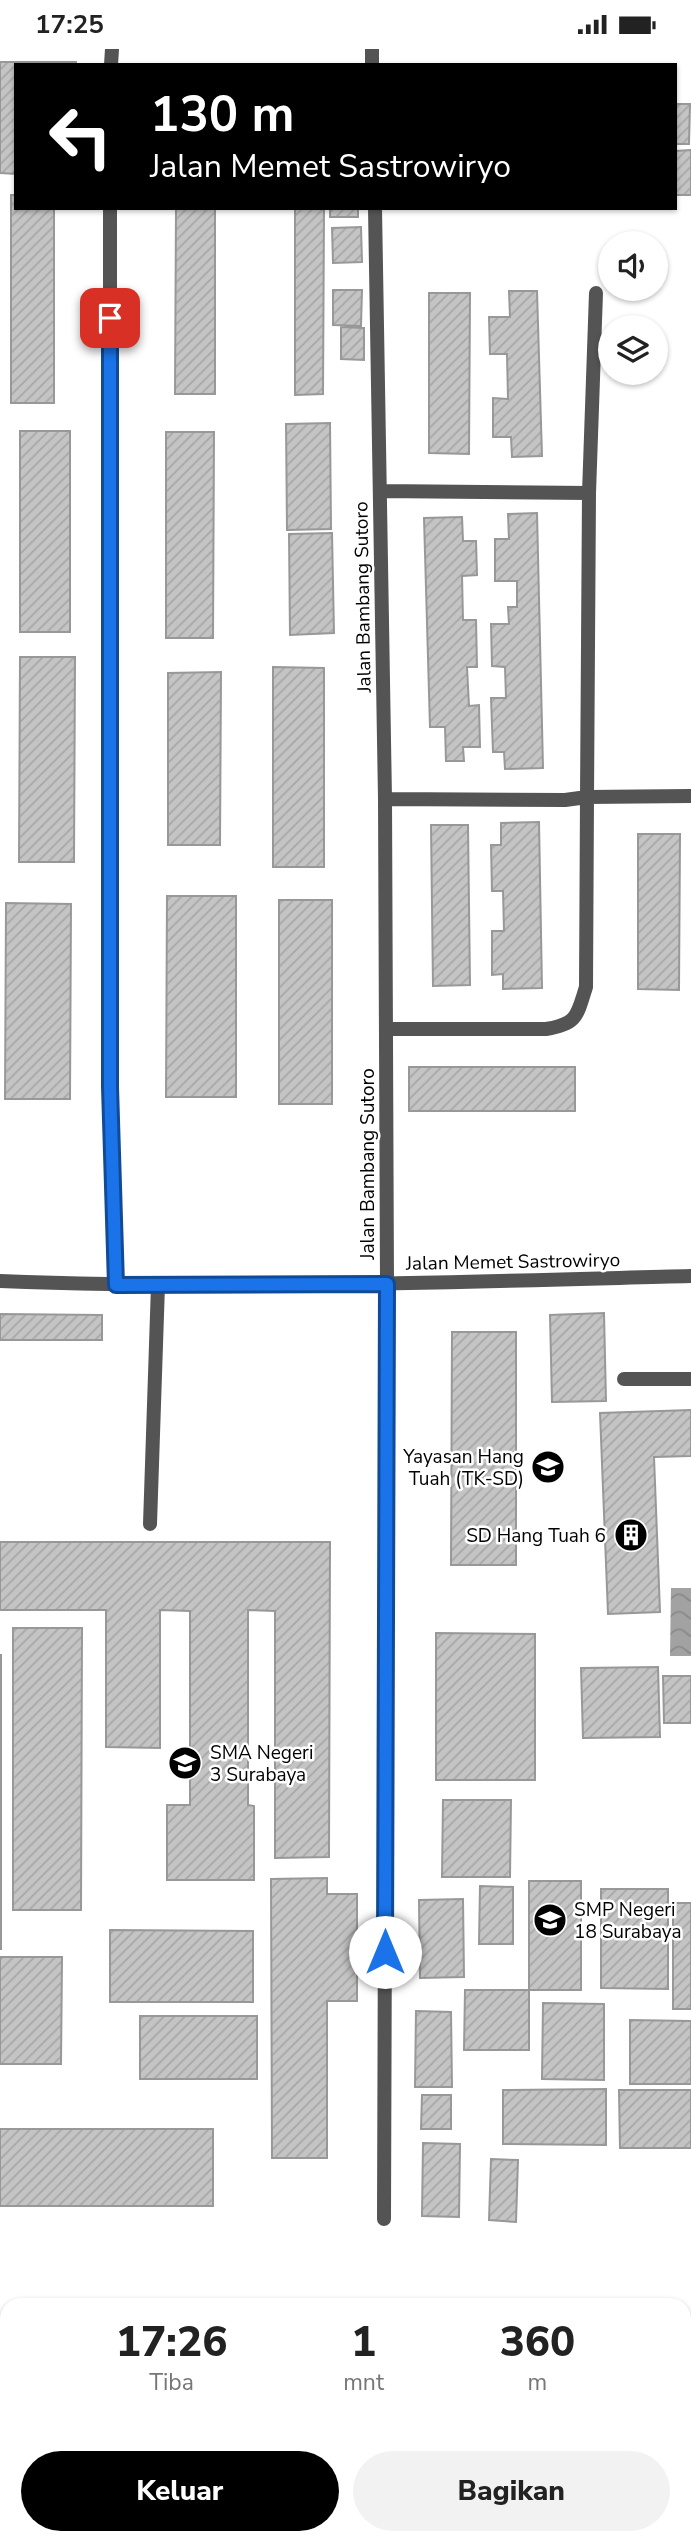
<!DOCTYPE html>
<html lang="id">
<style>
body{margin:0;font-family:"Nunito Sans",sans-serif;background:#f2f2f2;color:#222;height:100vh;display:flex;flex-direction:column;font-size:26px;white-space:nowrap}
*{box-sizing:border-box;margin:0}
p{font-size:23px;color:#767676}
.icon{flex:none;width:38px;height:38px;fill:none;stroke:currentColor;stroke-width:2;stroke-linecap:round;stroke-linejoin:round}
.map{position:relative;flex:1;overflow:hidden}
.details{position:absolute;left:0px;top:2249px;width:691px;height:247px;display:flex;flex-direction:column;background:#fff;border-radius:21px 21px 0 0;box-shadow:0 2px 5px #0004}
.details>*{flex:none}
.top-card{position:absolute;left:14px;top:14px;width:663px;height:147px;border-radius:0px;box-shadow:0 2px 5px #0004;background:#000;color:#fff;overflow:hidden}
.fabs{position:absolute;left:598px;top:182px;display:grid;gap:14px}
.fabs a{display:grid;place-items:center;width:70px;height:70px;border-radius:50%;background:#fff;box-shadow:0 2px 5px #0004;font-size:35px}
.pin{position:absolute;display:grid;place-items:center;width:60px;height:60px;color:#fff;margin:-30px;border-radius:14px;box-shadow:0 4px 10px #0006}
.me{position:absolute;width:77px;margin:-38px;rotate:0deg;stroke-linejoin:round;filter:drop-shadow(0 0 5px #0008)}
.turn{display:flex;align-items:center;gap:24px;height:147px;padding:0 21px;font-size:32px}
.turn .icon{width:91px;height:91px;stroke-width:2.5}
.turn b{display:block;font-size:49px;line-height:60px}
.eta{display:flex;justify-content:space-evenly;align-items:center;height:119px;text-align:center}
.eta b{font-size:42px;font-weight:800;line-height:49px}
.cta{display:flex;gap:14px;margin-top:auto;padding:14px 21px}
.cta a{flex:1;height:80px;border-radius:42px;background:#000;color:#fff;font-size:28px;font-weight:800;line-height:80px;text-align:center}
.cta a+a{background:#f2f2f2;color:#222}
.status{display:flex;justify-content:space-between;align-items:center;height:49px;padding:0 35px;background:#fff;direction:ltr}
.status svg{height:19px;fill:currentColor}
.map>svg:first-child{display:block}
.water{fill:url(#water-waves)}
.building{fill:url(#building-hatch);stroke:#989898;stroke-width:2}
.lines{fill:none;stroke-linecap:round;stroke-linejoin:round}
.service{stroke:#545454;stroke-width:14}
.minor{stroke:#545454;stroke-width:14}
.route-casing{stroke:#114b97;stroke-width:18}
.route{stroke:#1a73e8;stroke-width:12}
.labels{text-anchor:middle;stroke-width:5;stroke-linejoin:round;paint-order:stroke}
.street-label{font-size:19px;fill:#000;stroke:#fff}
.poi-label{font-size:19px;fill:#000;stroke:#fff;text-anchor:end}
</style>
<div class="status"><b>17:25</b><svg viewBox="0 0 49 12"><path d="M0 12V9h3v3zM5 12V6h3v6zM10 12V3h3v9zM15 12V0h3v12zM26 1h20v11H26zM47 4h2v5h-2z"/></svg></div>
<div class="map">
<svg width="691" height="2495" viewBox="0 0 691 2495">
<defs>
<pattern id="water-waves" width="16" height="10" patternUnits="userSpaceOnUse" patternTransform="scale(1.75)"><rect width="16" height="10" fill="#a2a2a2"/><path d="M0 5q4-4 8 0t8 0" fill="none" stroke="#8a8a8a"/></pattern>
<pattern id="building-hatch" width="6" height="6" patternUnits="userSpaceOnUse" patternTransform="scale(1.75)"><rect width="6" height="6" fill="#c4c4c4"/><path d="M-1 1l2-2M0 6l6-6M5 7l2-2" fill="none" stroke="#a7a7a7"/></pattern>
</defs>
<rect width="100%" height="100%" fill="#fff"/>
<!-- water -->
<path class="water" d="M 671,1539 L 691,1539 L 691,1607 L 670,1607 Z"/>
<!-- building -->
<path class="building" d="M 0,13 L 76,13 L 76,16 L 16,16 L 16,125 L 0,124 Z
M 676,55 L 690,55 L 689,95 L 676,95 Z
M 691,101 L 691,146 L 676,146 L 676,102 Z
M 11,146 L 16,146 L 16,159 L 54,159 L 54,354 L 11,354 Z
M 176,159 L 215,159 L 215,345 L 175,345 Z
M 295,159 L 324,159 L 323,345 L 295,346 Z
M 330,159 L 358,159 L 358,168 L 330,168 Z
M 361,178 L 362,213 L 333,214 L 332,179 Z
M 333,241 L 362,241 L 361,277 L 333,276 Z
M 509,242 L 537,242 L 542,407 L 512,408 L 511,388 L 493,388 L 493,349 L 508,350 L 507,305 L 490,305 L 489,268 L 510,268 Z
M 429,244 L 470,244 L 469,405 L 429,404 Z
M 341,278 L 364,279 L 364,311 L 341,310 Z
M 330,374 L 331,480 L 287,481 L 286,375 Z
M 20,382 L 70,382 L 70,583 L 20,583 Z
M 166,383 L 214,383 L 213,589 L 166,589 Z
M 537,464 L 543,719 L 505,720 L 504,703 L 493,703 L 491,649 L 506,649 L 505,618 L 492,617 L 491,575 L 509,575 L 508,558 L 517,558 L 517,532 L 495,532 L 495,490 L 509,490 L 508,465 Z
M 462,468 L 463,492 L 476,492 L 477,526 L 462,527 L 463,571 L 476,571 L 477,618 L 467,618 L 469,657 L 479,656 L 480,698 L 463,698 L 464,712 L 446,712 L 445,678 L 430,678 L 424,469 Z
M 332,484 L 334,584 L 290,586 L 289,485 Z
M 20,608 L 75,608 L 74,813 L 19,813 Z
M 273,618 L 324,619 L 324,818 L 273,818 Z
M 221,623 L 220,796 L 168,796 L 168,624 Z
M 539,773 L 542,939 L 503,940 L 503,925 L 492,926 L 492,882 L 504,882 L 503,842 L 492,842 L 491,796 L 501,796 L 501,774 Z
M 431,776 L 468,776 L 470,936 L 433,937 Z
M 638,785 L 680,785 L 679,941 L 638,940 Z
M 167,847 L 236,847 L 236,1048 L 166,1048 Z
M 279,851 L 332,851 L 332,1055 L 279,1055 Z
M 6,854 L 71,855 L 70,1050 L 5,1050 Z
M 409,1018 L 575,1018 L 575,1062 L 409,1062 Z
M 604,1264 L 606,1352 L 552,1353 L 550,1266 Z
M 0,1265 L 102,1266 L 102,1291 L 0,1291 Z
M 452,1283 L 516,1283 L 516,1516 L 451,1516 Z
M 691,1361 L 691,1407 L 654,1408 L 660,1563 L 608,1565 L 600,1364 Z
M 0,1493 L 330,1493 L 329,1808 L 275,1809 L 275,1562 L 248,1561 L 248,1756 L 254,1757 L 254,1831 L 167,1831 L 167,1756 L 190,1756 L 190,1562 L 160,1561 L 160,1699 L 106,1698 L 106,1561 L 0,1561 Z
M 13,1579 L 82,1579 L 81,1861 L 13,1861 Z
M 436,1584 L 535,1585 L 535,1731 L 436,1731 Z
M 0,1606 L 1,1606 L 1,1900 L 0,1900 Z
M 658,1618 L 660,1688 L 583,1689 L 581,1619 Z
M 663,1627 L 691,1627 L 691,1674 L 664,1674 Z
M 443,1751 L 511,1751 L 510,1828 L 442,1828 Z
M 327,1829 L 327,1845 L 357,1845 L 357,1952 L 327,1952 L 327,2109 L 272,2109 L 271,1830 Z
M 529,1832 L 581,1832 L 581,1941 L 529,1941 Z
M 480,1837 L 513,1838 L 513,1895 L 479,1895 Z
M 601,1840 L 668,1840 L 668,1940 L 601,1939 Z
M 463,1850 L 464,1928 L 420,1929 L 419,1851 Z
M 673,1854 L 691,1854 L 691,1960 L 673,1960 Z
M 110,1881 L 253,1882 L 253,1953 L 110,1953 Z
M 0,1908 L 62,1908 L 61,2015 L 0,2015 Z
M 465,1941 L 529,1941 L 529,2001 L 464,2001 Z
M 543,1954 L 604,1955 L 604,2031 L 542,2030 Z
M 416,1962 L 451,1963 L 452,2038 L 415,2038 Z
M 140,1967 L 257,1967 L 257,2030 L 140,2030 Z
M 630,1971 L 691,1972 L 691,2035 L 630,2035 Z
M 606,2040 L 606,2096 L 503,2095 L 503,2041 Z
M 619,2041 L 691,2041 L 691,2099 L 620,2099 Z
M 422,2046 L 451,2046 L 451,2080 L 421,2080 Z
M 0,2080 L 213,2080 L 213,2157 L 0,2157 Z
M 423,2094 L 460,2095 L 459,2168 L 422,2167 Z
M 491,2110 L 518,2111 L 516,2173 L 489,2171 Z"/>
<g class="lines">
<!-- service -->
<path class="service" d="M 624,1330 L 691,1330
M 150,1475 L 158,1236"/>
<!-- minor -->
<path class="minor" d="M 372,0 L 372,16
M 111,16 L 112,0
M 110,159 L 110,1038 L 116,1236
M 375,159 L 385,750 L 387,1235 L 384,2170
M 380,442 L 589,444
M 385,750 L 565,751 L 587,748 L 589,444 L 596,244
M 386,980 L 546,980 C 578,975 577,966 586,938 L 587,748 L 691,747
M 0,1232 C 230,1241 461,1233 691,1227"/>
</g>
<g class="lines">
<defs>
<path id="route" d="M 110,269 L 110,1038 L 116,1236 L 387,1235 L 385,1903"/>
</defs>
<!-- route casing -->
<use href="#route" class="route-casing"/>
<!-- route -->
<use href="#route" class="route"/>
</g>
<!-- icons -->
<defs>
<symbol id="school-disc" viewBox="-11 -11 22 22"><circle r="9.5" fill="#000" stroke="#fff"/><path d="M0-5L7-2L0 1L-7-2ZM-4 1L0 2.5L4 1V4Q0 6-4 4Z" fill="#fff"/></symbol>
<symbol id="building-disc" viewBox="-11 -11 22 22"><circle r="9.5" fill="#000" stroke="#fff"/><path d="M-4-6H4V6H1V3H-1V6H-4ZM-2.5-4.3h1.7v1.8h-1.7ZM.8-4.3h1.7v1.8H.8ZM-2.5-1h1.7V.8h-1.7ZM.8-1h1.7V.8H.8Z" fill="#fff"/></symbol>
</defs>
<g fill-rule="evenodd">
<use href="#school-disc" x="529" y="1399" width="38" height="38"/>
<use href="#building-disc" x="612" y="1467" width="38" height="38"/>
<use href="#school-disc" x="166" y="1695" width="38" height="38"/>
<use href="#school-disc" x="531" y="1852" width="38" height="38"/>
</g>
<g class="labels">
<!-- street labels -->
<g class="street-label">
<text transform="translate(362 548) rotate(-91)" y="7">Jalan Bambang Sutoro</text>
<text transform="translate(367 1115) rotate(-90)" y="7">Jalan Bambang Sutoro</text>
<text transform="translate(513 1212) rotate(-1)" y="7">Jalan Memet Sastrowiryo</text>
</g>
<!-- poi labels -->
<g class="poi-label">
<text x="524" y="1414">Yayasan Hang<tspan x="524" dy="22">Tuah (TK-SD)</tspan></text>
<text x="606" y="1493">SD Hang Tuah 6</text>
<text x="210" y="1710" text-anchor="start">SMA Negeri<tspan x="210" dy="22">3 Surabaya</tspan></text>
<text x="574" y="1867" text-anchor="start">SMP Negeri<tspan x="574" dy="22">18 Surabaya</tspan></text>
</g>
</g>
</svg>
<div class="fabs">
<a><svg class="icon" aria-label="sound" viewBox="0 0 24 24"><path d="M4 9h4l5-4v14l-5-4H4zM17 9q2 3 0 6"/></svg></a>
<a><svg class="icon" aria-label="layers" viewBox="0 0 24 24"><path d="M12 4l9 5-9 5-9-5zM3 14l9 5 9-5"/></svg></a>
</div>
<div class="pin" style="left:110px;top:269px;background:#d93025"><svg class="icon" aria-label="arrive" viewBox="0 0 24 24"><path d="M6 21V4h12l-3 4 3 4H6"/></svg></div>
<svg class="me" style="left:385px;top:1903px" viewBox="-20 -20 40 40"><circle r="19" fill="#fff"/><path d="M0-13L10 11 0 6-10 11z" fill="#1a73e8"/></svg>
<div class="top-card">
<div class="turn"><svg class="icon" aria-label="left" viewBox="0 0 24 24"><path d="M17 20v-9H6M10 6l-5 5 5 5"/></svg><div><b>130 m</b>Jalan Memet Sastrowiryo</div></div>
</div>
<section class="details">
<div class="eta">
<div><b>17:26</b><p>Tiba</p></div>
<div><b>1</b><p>mnt</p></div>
<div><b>360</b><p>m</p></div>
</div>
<div class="cta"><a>Keluar</a><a>Bagikan</a></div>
</section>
</div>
